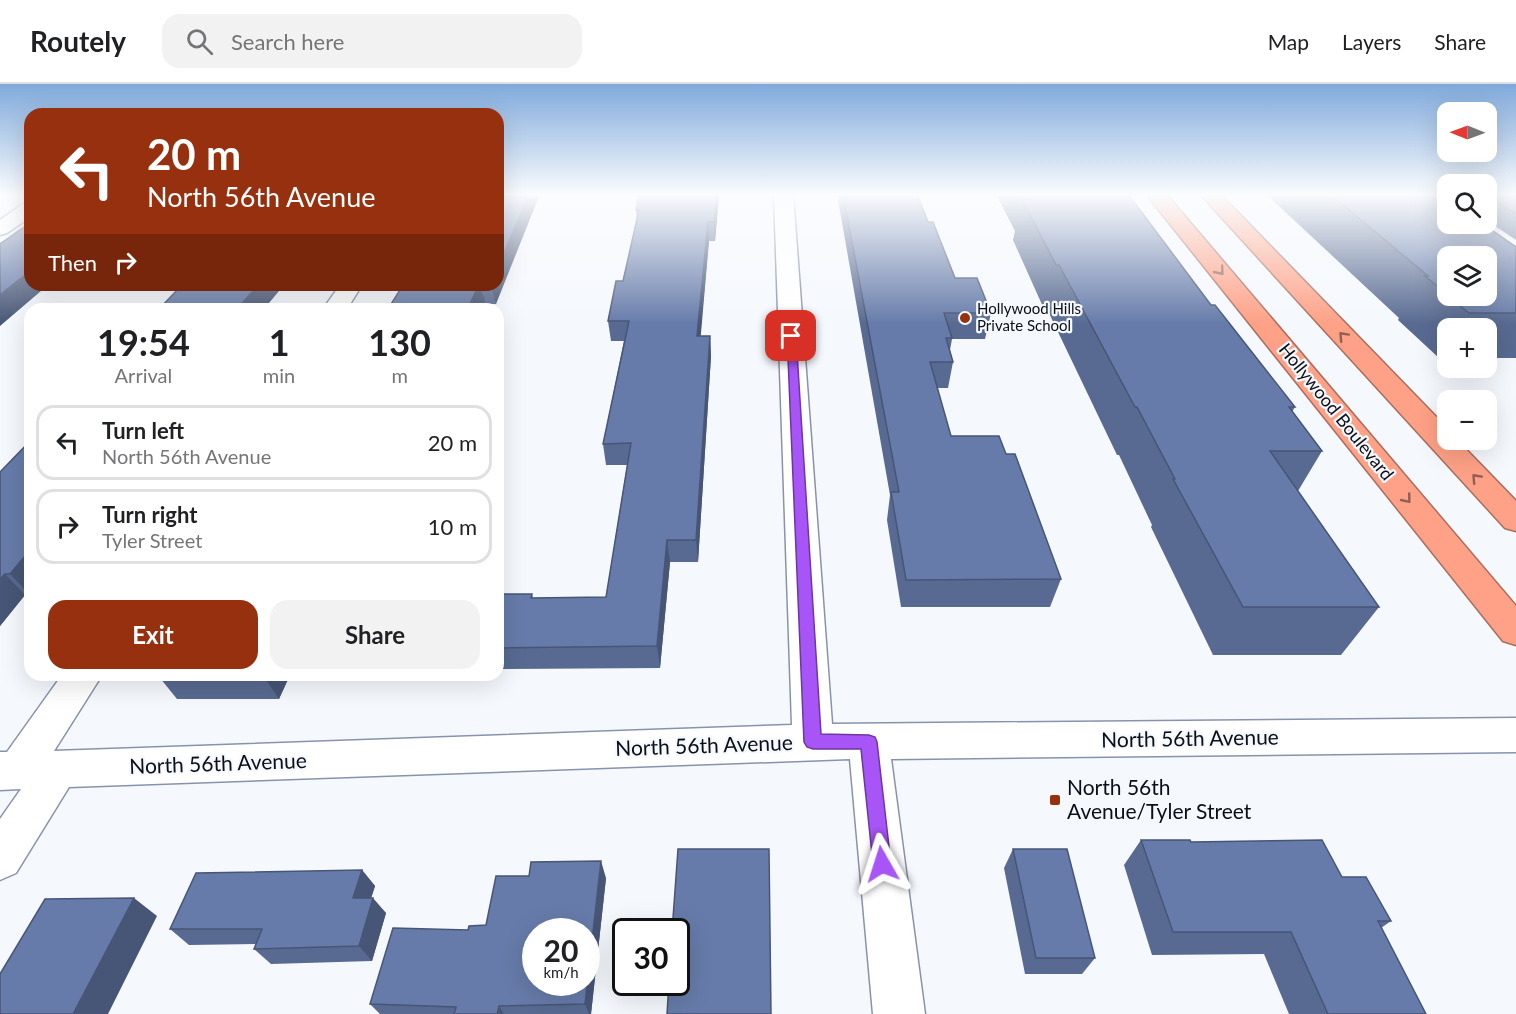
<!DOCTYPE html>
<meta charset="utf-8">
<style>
body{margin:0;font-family:Lato,sans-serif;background:#f2f2f2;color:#202124;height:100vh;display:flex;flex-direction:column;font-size:22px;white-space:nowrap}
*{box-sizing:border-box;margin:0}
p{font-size:20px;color:#757577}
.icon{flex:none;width:33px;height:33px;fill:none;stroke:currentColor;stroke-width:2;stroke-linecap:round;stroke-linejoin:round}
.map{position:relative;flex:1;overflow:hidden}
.panel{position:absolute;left:24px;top:219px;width:480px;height:378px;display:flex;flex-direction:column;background:#fff;border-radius:18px;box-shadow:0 6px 24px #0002}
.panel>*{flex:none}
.hud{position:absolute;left:24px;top:24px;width:480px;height:183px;border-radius:18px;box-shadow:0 6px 24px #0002;background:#97300e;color:#fff;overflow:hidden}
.needle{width:39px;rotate:271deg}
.tools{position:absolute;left:1437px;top:18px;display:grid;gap:12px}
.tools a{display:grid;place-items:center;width:60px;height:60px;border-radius:12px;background:#fff;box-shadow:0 6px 24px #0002;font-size:30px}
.speed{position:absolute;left:522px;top:834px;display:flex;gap:12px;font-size:30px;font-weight:700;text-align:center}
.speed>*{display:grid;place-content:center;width:78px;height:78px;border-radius:50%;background:#fff;box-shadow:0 6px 24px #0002;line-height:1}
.speed small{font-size:15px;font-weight:400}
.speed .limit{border:3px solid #111;border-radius:9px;background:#fff;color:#111}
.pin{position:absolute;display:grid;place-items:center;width:51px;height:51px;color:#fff;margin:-26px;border-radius:12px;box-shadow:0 3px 9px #0006}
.me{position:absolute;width:66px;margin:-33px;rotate:354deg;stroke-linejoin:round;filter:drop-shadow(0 0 4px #0008)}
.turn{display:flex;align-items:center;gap:21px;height:126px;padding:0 24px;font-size:27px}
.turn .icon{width:78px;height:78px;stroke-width:2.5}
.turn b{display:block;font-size:42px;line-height:51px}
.then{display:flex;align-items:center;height:57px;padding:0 24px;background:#0003;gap:12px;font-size:22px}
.eta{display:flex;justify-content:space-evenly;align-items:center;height:102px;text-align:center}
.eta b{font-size:36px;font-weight:700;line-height:42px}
.action{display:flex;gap:12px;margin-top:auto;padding:12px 24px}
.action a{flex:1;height:69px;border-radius:18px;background:#97300e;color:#fff;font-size:24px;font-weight:700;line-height:69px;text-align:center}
.action a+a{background:#f2f2f2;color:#202124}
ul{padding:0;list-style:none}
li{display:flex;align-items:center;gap:18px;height:75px;margin:0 12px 9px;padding:0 12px;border:3px solid #e0e0e0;border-radius:18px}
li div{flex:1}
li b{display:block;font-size:22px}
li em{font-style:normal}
header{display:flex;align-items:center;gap:36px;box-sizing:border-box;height:84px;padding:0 30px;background:#fff;border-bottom:2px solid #e0e0e0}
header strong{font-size:28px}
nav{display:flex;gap:33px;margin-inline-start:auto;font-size:21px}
.search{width:420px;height:54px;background:#f2f2f2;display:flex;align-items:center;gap:15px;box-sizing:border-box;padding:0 21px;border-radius:18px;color:#757577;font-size:22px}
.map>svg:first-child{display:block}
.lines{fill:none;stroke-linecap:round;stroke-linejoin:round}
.minor-casing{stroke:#8893ab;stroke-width:3}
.highway-casing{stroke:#a96e5f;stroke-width:3}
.minor{fill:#fff;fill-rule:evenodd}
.highway{fill:#fea186;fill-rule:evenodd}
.wall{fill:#586a91}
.shaded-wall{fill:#475676}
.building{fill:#667ba9;stroke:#475676;stroke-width:1.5;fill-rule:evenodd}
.oneway{stroke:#915f54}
.route{fill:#a855f7;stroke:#6d37a1;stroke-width:1.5}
.poi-dot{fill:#97300e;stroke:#f5f8fd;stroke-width:2}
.labels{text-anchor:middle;stroke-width:4.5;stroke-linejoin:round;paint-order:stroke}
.far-poi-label{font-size:15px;fill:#0b0f17;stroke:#f5f8fd;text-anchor:start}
.street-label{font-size:18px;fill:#0b0f17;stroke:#f5f8fd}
.near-street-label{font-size:21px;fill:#0b0f17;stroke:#f5f8fd}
.near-poi-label{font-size:21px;fill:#0b0f17;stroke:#f5f8fd;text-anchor:start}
</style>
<header>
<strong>Routely</strong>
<div class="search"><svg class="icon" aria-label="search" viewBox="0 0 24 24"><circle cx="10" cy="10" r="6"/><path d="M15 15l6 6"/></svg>Search here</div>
<nav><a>Map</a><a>Layers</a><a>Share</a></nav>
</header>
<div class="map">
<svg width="1516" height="930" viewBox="0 0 1516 930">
<rect width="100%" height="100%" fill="#f5f8fd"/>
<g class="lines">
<defs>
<path id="minor" d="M 774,110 L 793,110 L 832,640 L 1516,634 L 1516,668 L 891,675 L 925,930 L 873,930 L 850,675 L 69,703 L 16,789 L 0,796 L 0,735 L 21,705 L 0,706 L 0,668 L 7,668 L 62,591 L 102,591 L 54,667 L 792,641 Z
M 30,118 L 30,133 L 7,149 L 0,151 L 0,136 L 23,120 Z
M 340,201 L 362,201 L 347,225 L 323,225 Z"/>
<path id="highway" d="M 1146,110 L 1166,110 L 1516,522 L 1516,561 L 1503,557 Z
M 1200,110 L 1220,110 L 1448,345 L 1448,356 L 1457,356 L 1516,417 L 1516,447 L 1505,444 Z"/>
</defs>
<!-- minor casing -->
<use href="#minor" class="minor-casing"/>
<!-- highway casing -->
<use href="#highway" class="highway-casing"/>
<!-- minor -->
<use href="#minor" class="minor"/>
<!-- highway -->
<use href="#highway" class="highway"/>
</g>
<!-- wall -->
<path class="wall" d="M 719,110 L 715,157 L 709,157 L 700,252 L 710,252 L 711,272 L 698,478 L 670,478 L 660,584 L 498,585 L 498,510 L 532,510 L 533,514 L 606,513 L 627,381 L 606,381 L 603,360 L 624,257 L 611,257 L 608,237 L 623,197 L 637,136 L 636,126 Z
M 837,110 L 917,110 L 928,138 L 955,194 L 991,229 L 985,255 L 952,255 L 950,266 L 953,278 L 948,304 L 937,304 L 951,352 L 1006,370 L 1061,495 L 1050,523 L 901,523 L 887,436 L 890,411 Z
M 996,110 L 1130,110 L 1129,111 L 1211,221 L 1295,323 L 1292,328 L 1322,367 L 1298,407 L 1379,523 L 1341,571 L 1213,571 L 1151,443 L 1152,441 L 1119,371 L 1117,371 L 1047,225 L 1044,225 L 1013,156 L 1015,147 Z
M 1266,110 L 1441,110 L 1516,163 L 1516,274 L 1486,274 L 1486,244 L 1448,244 L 1448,274 L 1439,274 L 1398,236 L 1399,234 Z
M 1486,110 L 1516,110 L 1516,156 L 1486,136 Z
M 403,201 L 498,201 L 496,220 L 486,220 L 483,225 L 388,225 Z
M 30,357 L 30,511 L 25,511 L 0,542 L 0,388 Z
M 290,591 L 279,615 L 177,615 L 160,594 Z
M 1141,756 L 1191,758 L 1342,793 L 1391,837 L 1381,844 L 1426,930 L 1289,930 L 1264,870 L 1152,871 L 1124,781 Z
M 1013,765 L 1095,874 L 1082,890 L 1025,890 L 1004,784 Z
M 362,786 L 375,802 L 371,814 L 386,829 L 372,877 L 271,880 L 254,865 L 256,860 L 189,861 L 170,845 Z
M 606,794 L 591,930 L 380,930 L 370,920 L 468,846 L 486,841 Z"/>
<!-- shaded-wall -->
<path class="shaded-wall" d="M 529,110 L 540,110 L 496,220 L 491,201 L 498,201 L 498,183 Z
M 717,110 L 719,110 L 715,157 L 714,138 Z
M 708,138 L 709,157 L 699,272 L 697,252 Z
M 30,187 L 30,201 L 48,201 L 0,242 L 0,211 Z
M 258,201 L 284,201 L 264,225 L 237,225 Z
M 480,201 L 486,220 L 483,225 L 468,225 L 475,209 Z
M 710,252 L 711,272 L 698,478 L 696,456 Z
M 667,456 L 670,478 L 660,584 L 657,562 Z
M 30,466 L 30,511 L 10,490 Z
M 5,490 L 25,511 L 0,542 L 0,495 Z
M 265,591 L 290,591 L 279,615 L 264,593 Z
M 601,777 L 606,794 L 591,930 L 589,930 L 585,920 Z
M 362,786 L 375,802 L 366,830 L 353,814 Z
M 134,814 L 157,832 L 108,930 L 73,930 Z
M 373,814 L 386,829 L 372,877 L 359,862 Z
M 499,922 L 504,930 L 497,930 Z"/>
<!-- building -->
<path class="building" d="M 498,110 L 529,110 L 498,183 Z
M 639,110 L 717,110 L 714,138 L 708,138 L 697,252 L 710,252 L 696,456 L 667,456 L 657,562 L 498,564 L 498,510 L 532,510 L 531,514 L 606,513 L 631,359 L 603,360 L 629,237 L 608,237 L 616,197 L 623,197 L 639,126 L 636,126 Z
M 843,110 L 917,110 L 928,138 L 933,138 L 955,194 L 977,194 L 991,229 L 944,229 L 952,254 L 946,254 L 953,278 L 930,278 L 951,352 L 999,352 L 1006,370 L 1015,370 L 1061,495 L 906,496 L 891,408 L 899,408 Z
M 1026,110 L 1128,110 L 1211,221 L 1215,221 L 1295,323 L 1289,323 L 1322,367 L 1270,367 L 1379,523 L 1243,523 L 1173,395 L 1175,395 L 1137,323 L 1135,323 L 1059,181 L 1056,181 L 1022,115 L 1029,115 Z
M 1330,110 L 1441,110 L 1448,115 L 1448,140 L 1483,140 L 1516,163 L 1516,229 L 1469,229 L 1448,212 L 1486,212 L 1486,172 L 1448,172 L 1448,211 L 1425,192 L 1428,192 Z
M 1486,110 L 1516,110 L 1516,130 Z
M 30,139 L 30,187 L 0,211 L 0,160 Z
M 186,201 L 258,201 L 237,225 L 159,225 L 181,202 L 185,202 Z
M 403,201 L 480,201 L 475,209 L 468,225 L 388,225 Z
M 30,357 L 30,466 L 10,490 L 5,490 L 0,495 L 0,388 Z
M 161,591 L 265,591 L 264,593 L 160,594 Z
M 1141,756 L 1190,756 L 1191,758 L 1322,756 L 1342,793 L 1366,793 L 1391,837 L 1378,837 L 1426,930 L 1328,930 L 1291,848 L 1173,848 Z
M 678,765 L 769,765 L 771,930 L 667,930 L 669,898 L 676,898 L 676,848 L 672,848 Z
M 1013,765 L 1067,765 L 1095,874 L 1036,874 Z
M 601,777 L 585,920 L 499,922 L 497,930 L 454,930 L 456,923 L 370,920 L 393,844 L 468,846 L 469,842 L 486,841 L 496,792 L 529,792 L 531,778 ZM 536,848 L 586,848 L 586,898 L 536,898 Z
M 362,786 L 353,814 L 373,814 L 359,862 L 254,865 L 262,845 L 170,845 L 196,789 Z
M 134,814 L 73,930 L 0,930 L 0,890 L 45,815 Z"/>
<!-- one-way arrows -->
<defs><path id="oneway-chevron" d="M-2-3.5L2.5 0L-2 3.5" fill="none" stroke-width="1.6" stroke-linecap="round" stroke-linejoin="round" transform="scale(1.5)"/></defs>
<g class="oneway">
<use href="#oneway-chevron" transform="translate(1220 187) rotate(51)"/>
<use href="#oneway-chevron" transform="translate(1343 252) rotate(-133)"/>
<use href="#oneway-chevron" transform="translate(1476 394) rotate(-133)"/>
<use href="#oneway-chevron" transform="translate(1407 415) rotate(51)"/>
</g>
<!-- sky -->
<linearGradient id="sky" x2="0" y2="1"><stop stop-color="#7fa9db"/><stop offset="0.46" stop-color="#fafcfe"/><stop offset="1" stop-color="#fafcfe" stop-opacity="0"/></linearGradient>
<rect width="1516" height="240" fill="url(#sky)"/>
<!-- route -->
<path class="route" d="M 787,250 L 796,252 L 821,650 L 869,651 L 875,653 L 877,658 L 891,780 L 889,786 L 882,789 L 875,786 L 873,780 L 861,665 L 813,665 L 807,663 L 804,658 Z"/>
<!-- markers -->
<g class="poi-dot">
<circle cx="965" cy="234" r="6"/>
<rect x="1049" y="710" width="12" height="12" rx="3"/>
</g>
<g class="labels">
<!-- far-poi labels -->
<g class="far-poi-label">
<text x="977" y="230">Hollywood Hills<tspan x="977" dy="17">Private School</tspan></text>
</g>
<!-- street labels -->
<g class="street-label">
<text transform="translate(1336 328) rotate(51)" y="6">Hollywood Boulevard</text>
</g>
<!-- near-street labels -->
<g class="near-street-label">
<text transform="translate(1190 655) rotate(-1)" y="7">North 56th Avenue</text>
<text transform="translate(704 662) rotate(-2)" y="7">North 56th Avenue</text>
<text transform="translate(218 680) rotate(-2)" y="7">North 56th Avenue</text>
</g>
<!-- near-poi labels -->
<g class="near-poi-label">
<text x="1067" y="711">North 56th<tspan x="1067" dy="24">Avenue/Tyler Street</tspan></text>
</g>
</g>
</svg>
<div class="tools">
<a><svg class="needle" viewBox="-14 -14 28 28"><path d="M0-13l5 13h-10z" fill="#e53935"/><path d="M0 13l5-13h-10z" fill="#757577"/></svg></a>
<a><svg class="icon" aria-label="search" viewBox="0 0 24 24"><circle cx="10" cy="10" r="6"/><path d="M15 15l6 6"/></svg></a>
<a><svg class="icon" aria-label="layers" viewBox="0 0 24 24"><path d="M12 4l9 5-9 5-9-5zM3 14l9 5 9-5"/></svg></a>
<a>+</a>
<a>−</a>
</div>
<div class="speed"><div>20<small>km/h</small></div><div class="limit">30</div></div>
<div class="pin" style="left:791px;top:252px;background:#d93025"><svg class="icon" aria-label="arrive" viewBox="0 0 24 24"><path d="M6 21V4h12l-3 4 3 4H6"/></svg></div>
<svg class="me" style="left:882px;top:780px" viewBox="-20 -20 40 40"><path d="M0-17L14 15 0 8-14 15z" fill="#a855f7" stroke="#fff" stroke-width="4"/></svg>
<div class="hud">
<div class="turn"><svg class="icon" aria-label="left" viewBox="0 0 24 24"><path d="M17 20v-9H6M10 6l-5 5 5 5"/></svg><div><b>20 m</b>North 56th Avenue</div></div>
<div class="then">Then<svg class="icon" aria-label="right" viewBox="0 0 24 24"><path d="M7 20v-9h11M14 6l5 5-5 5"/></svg></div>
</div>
<section class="panel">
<div class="eta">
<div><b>19:54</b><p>Arrival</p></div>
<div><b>1</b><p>min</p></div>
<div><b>130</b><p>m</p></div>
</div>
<ul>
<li><svg class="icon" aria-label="left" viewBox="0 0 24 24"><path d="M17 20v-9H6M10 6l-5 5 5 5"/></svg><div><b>Turn left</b><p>North 56th Avenue</p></div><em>20 m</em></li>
<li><svg class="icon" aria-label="right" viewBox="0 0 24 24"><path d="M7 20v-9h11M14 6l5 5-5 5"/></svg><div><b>Turn right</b><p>Tyler Street</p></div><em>10 m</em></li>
</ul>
<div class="action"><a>Exit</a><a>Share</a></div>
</section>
</div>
